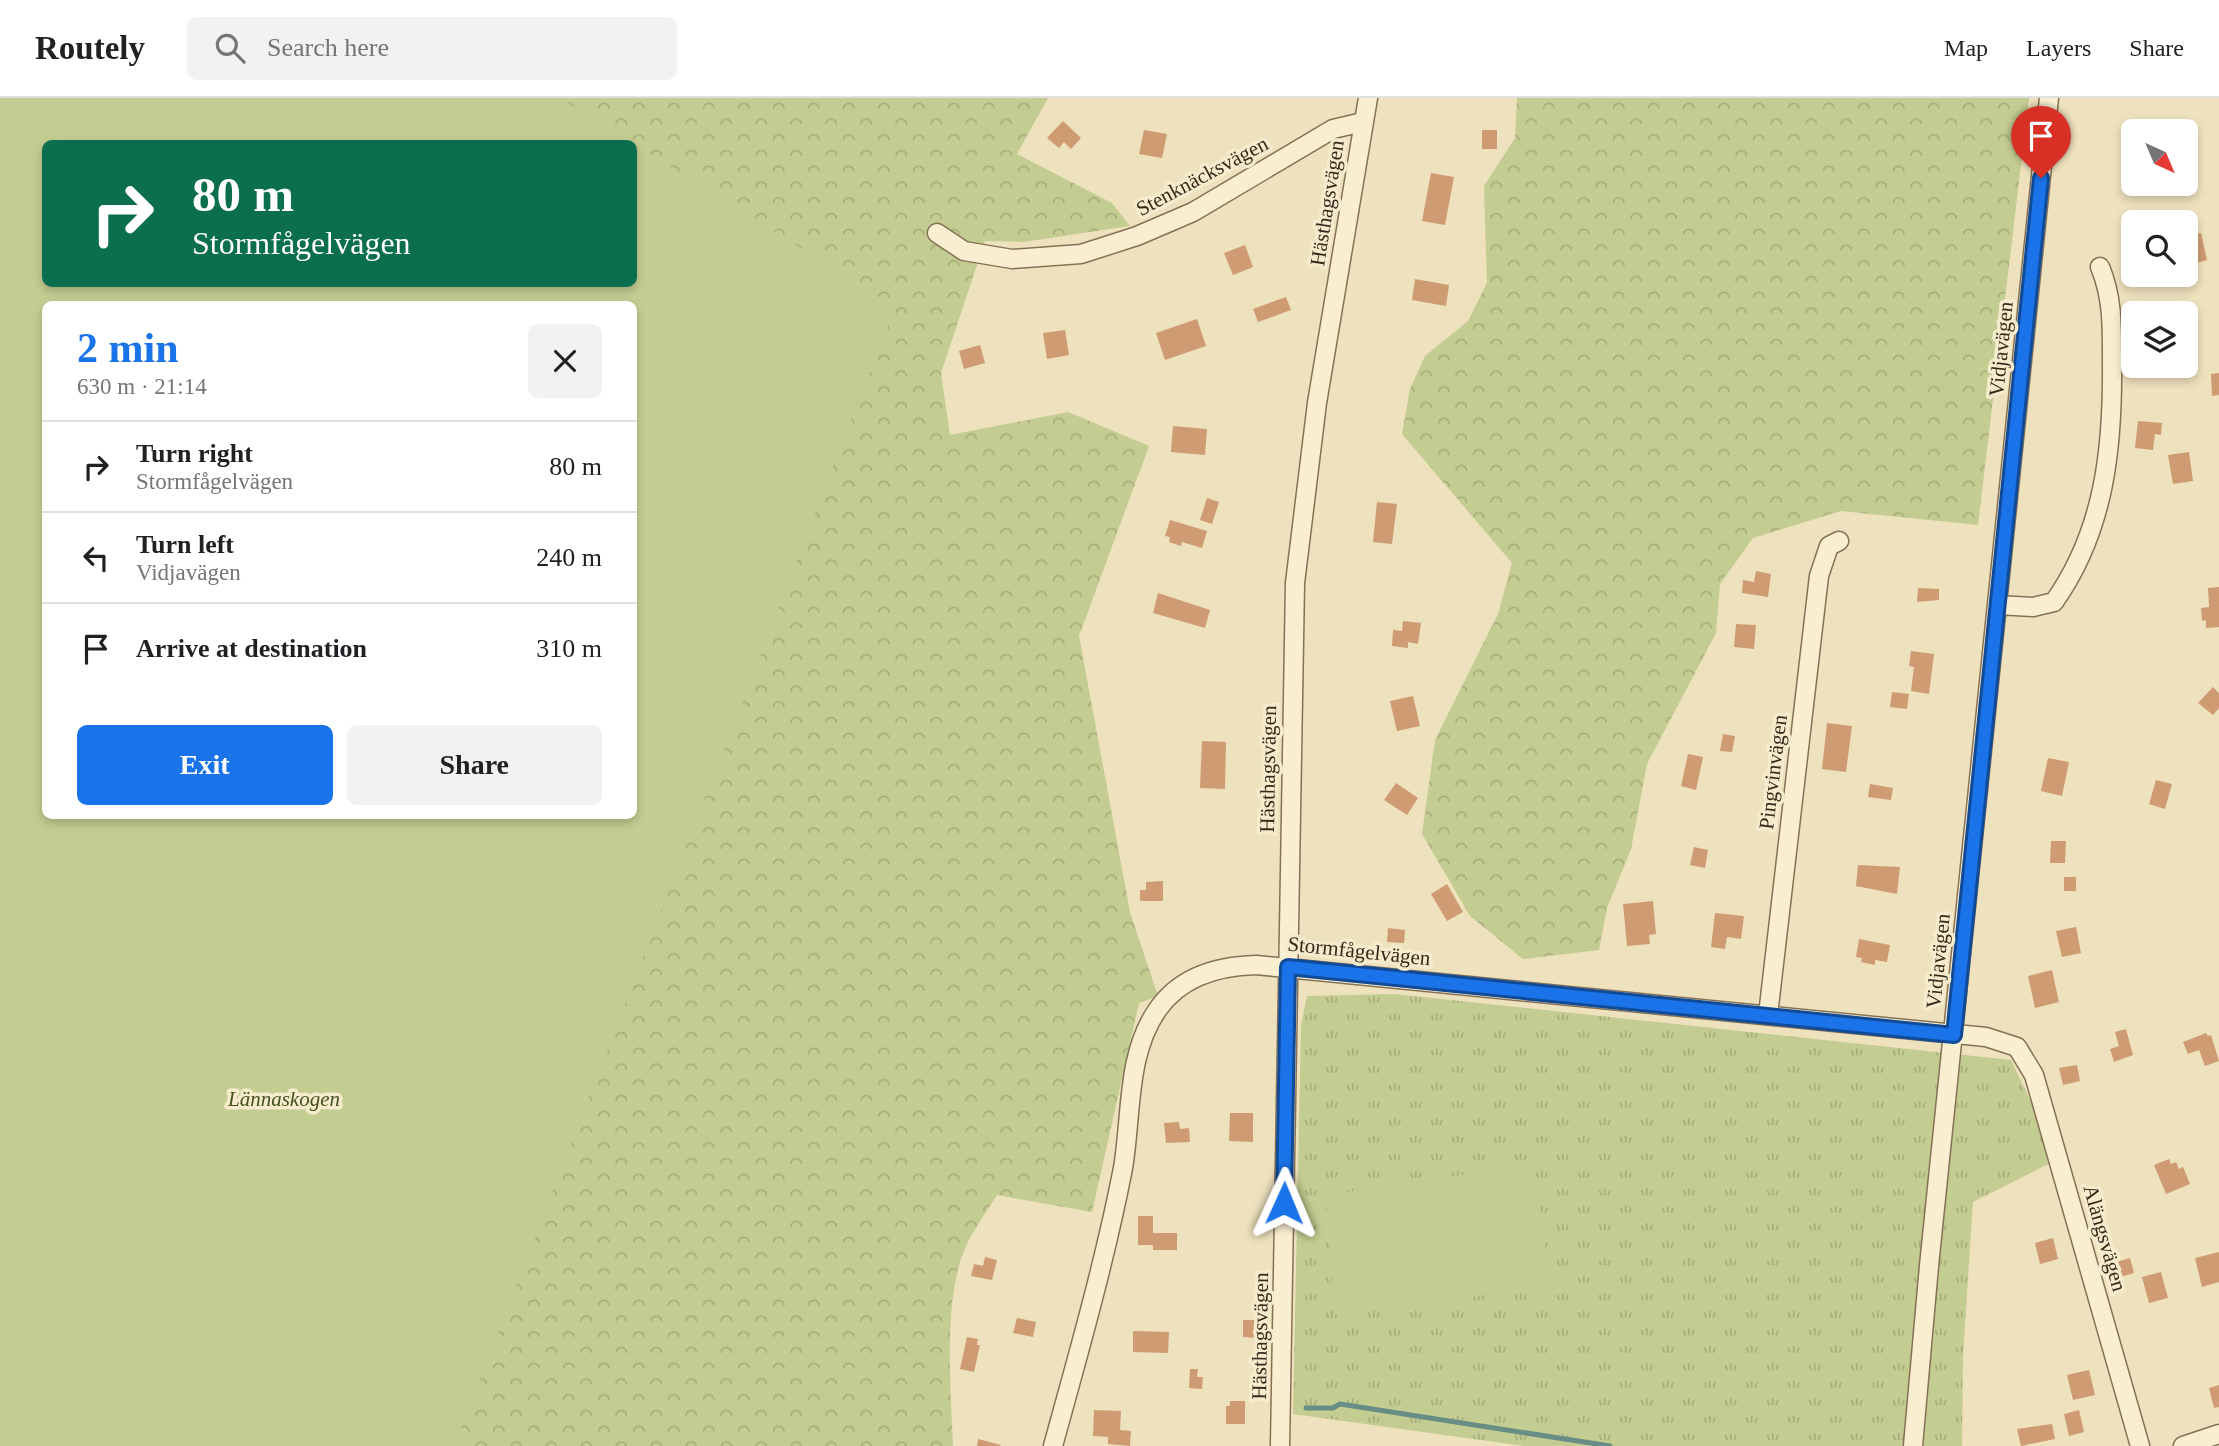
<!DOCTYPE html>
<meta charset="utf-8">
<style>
body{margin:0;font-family:Georgia,serif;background:#f2f2f2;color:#202124;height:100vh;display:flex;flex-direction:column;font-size:26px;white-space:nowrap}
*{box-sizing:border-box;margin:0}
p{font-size:23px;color:#757577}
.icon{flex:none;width:38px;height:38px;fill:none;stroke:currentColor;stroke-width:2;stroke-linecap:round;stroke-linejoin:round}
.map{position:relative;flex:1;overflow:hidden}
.sheet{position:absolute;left:42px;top:203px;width:595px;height:518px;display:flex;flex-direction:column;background:#fff;border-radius:10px;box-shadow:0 4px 10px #0003}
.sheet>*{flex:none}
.hud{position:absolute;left:42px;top:42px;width:595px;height:147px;border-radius:10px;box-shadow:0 4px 10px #0003;background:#0b6e4f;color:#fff;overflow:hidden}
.needle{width:46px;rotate:136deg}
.buttons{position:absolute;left:2121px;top:21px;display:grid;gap:14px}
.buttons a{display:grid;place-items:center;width:77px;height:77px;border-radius:10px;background:#fff;box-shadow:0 4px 10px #0003;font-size:35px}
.pin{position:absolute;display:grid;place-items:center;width:60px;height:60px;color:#fff;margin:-72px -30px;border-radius:50% 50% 50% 0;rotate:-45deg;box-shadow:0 0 7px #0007}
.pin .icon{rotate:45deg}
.me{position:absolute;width:77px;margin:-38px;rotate:1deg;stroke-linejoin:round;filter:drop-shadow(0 0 5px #0008)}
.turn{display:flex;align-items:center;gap:24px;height:147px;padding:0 35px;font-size:32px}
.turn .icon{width:91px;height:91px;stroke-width:2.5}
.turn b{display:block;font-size:49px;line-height:60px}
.round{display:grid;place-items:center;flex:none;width:74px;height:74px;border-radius:10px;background:#f2f2f2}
.overview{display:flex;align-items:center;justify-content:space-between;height:119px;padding:0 35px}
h1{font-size:42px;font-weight:700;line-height:52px;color:#1a73e8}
.action{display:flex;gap:14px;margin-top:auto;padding:14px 35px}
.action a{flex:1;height:80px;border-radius:10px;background:#1a73e8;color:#fff;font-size:28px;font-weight:700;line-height:80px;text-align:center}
.action a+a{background:#f2f2f2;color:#202124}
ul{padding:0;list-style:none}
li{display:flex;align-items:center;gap:21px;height:91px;padding:0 35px;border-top:2px solid #e0e0e0}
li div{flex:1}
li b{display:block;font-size:26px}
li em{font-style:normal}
header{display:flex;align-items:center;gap:42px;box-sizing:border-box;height:98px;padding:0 35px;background:#fff;border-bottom:2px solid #e0e0e0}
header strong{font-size:33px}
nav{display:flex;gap:38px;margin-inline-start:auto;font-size:24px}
.search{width:490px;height:63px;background:#f2f2f2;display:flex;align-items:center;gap:18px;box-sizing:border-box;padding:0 24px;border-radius:10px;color:#757577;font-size:26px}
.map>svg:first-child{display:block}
.grass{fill:url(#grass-tufts)}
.forest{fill:url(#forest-crowns)}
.park{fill:#c3cc91;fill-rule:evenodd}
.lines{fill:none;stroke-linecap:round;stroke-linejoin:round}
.stream{stroke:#688d85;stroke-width:5}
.building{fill:#ce9b72}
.street-casing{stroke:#867156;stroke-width:21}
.street{stroke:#f9eed0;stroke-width:18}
.route-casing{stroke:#114b97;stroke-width:18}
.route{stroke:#1a73e8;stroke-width:12}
.labels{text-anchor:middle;stroke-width:7;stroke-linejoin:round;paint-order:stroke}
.street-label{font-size:21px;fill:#35291b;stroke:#f6ebcc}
.park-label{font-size:21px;font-style:italic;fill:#445221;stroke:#f6ebcc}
</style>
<header>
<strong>Routely</strong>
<div class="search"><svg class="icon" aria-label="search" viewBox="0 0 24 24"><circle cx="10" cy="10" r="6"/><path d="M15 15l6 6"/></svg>Search here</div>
<nav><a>Map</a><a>Layers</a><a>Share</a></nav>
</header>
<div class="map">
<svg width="2219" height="1348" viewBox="0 0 2219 1348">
<defs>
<pattern id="grass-tufts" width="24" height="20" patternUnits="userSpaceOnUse" patternTransform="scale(1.75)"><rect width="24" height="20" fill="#c3cc91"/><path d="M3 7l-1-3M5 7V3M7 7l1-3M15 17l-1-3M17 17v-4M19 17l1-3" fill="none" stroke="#a8af7c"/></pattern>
<pattern id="forest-crowns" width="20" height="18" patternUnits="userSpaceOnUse" patternTransform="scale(1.75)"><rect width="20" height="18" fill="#c3cc91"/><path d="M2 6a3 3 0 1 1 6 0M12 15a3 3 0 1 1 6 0" fill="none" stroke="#a8af7c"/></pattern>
</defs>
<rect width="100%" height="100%" fill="#eee1bd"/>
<!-- grass -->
<path class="grass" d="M 1395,896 L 2011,962 L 2058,1061 L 1973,1104 L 1963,1257 L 1962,1348 L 1524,1348 L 1293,1316 L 1301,927 L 1307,898 Z"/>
<!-- forest -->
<path class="forest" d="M 321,0 L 1048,0 L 1017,56 L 1112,105 L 1130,128 L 1023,144 L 985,143 L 941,275 L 950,337 L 1068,314 L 1149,348 L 1079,538 L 1130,814 L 1158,898 L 1139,905 L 1092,1114 L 997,1097 C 986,1115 972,1133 964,1153 C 943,1204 951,1293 953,1348 L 0,1348 L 0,729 L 46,718 L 634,718 L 634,206 L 534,206 L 634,186 L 634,46 L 329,45 Z
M 1517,0 L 2029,0 L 1978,427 L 1841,413 L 1753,440 L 1720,486 L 1716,535 L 1647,666 L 1631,751 L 1607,810 L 1599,852 L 1523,861 L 1470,818 L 1422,736 L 1435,642 L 1498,516 L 1512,465 L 1402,336 L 1410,291 L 1425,258 L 1468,223 L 1487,185 L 1484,88 L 1515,40 Z"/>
<!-- park -->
<path class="park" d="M 0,0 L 560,0 L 633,45 L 46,46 L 46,186 L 634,186 L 634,46 L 895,209 L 454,1348 L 0,1348 ZM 46,206 L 634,206 L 634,718 L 46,718 Z
M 1532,1067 L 1551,1189 L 1334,1216 L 1326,1097 Z"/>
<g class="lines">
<!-- stream -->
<path class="stream" d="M 1306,1310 L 1333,1310 L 1340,1306 L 1610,1348"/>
</g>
<!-- building -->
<path class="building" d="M 1063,23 L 1081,40 L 1071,51 L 1064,44 L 1059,50 L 1047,40 Z
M 1144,32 L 1167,36 L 1162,60 L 1139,56 Z
M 1482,32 L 1497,32 L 1497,51 L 1482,51 Z
M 1431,75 L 1454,79 L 1445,127 L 1422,123 Z
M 2201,135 L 2207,162 L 2186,168 L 2186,138 Z
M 1245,147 L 1253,169 L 1233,177 L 1224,155 Z
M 1415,181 L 1449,187 L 1446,208 L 1412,202 Z
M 1286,199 L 1291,212 L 1258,224 L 1253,211 Z
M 1197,221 L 1206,248 L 1165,262 L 1156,235 Z
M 1065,232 L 1069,257 L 1047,261 L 1043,235 Z
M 980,247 L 985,265 L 964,271 L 959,253 Z
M 2219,275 L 2219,297 L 2212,298 L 2211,276 Z
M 2138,323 L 2162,325 L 2161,337 L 2155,336 L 2153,352 L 2135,350 Z
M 1173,328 L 1207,331 L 1205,357 L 1171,354 Z
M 2189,354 L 2193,383 L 2173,386 L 2168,357 Z
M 1207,400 L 1219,404 L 1212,426 L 1200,422 Z
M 1377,404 L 1397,406 L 1392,446 L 1373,444 Z
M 1170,422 L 1207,433 L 1202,450 L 1182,444 L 1181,448 L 1169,444 L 1170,439 L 1165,438 Z
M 1756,473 L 1771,476 L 1768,499 L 1742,495 L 1743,482 L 1754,484 Z
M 2219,489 L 2219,529 L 2206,530 L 2206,522 L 2202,523 L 2201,510 L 2209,509 L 2208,490 Z
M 1918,490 L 1939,491 L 1939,502 L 1917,504 Z
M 1158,495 L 1210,512 L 1205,530 L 1153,515 Z
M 1403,523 L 1421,525 L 1418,546 L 1408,544 L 1408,550 L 1392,548 L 1393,532 L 1402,533 Z
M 1736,526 L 1756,527 L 1754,551 L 1734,549 Z
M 1911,553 L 1934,556 L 1929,596 L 1911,593 L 1914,569 L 1909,568 Z
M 2213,589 L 2219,595 L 2219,610 L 2213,617 L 2198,605 Z
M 1892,594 L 1909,596 L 1907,611 L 1890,609 Z
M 1413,598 L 1420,628 L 1397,633 L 1390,603 Z
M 1827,625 L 1852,628 L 1846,674 L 1822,671 Z
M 1723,636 L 1735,638 L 1732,654 L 1720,653 Z
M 1202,643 L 1226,644 L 1225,691 L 1200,690 Z
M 1688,656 L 1703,659 L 1696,692 L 1681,688 Z
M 2048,660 L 2069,664 L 2062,698 L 2041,693 Z
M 2156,682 L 2172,686 L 2165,711 L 2149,706 Z
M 1396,685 L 1418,700 L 1407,717 L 1384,702 Z
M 1870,686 L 1893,690 L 1891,702 L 1868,699 Z
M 2051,743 L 2066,743 L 2065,765 L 2050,765 Z
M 1694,749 L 1708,752 L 1705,770 L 1690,767 Z
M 1858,767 L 1900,769 L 1897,796 L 1856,788 Z
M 2064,779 L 2076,779 L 2076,793 L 2064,793 Z
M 1163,783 L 1163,803 L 1140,803 L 1140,792 L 1146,792 L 1146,784 Z
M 1447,786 L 1463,814 L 1447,823 L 1431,796 Z
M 1653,803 L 1656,836 L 1649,837 L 1650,846 L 1627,848 L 1623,806 Z
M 1715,815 L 1744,818 L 1741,841 L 1727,839 L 1725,851 L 1711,849 Z
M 2076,829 L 2081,855 L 2062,859 L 2056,833 Z
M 1388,830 L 1405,832 L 1404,845 L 1387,844 Z
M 1859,841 L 1890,847 L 1887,864 L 1875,862 L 1875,867 L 1861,864 L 1862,860 L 1856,859 Z
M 2052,872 L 2059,904 L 2035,910 L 2028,878 Z
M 2126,931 L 2133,957 L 2114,964 L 2110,951 L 2119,948 L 2115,934 Z
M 2206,935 L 2208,938 L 2211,937 L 2219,963 L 2205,968 L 2199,952 L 2188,956 L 2183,944 Z
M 2077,967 L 2080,983 L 2063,987 L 2059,970 Z
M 1230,1015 L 1253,1015 L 1253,1044 L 1229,1043 Z
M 1179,1024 L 1180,1031 L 1189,1030 L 1190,1044 L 1166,1045 L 1164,1025 Z
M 2169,1061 L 2171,1066 L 2176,1064 L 2179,1071 L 2183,1069 L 2190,1086 L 2166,1096 L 2154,1067 Z
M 1138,1118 L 1153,1118 L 1153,1135 L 1177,1135 L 1177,1152 L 1153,1152 L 1153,1147 L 1138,1147 Z
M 2053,1140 L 2058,1161 L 2040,1166 L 2035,1145 Z
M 2219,1154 L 2219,1184 L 2202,1189 L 2195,1160 Z
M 985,1159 L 997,1162 L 992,1182 L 971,1178 L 974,1166 L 983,1168 Z
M 2130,1160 L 2134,1175 L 2117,1180 L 2113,1165 Z
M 2161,1174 L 2168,1200 L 2149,1205 L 2142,1179 Z
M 1017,1220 L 1036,1224 L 1033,1239 L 1013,1235 Z
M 1243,1222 L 1256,1222 L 1256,1240 L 1243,1239 Z
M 1133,1233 L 1169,1234 L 1168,1255 L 1133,1254 Z
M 967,1239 L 978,1241 L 977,1247 L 980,1247 L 974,1274 L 960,1271 Z
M 1190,1271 L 1198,1271 L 1197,1279 L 1203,1279 L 1202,1291 L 1189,1290 Z
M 2089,1272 L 2095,1297 L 2073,1302 L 2067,1277 Z
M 2219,1287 L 2219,1309 L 2214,1310 L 2209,1290 Z
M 1230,1303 L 1245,1303 L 1245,1326 L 1226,1326 L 1226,1308 L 1230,1308 Z
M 1094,1312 L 1121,1313 L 1120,1332 L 1131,1333 L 1130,1348 L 1108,1346 L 1108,1339 L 1093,1338 Z
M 2079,1312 L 2084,1334 L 2069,1338 L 2064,1316 Z
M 2052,1326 L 2055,1341 L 2021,1348 L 2017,1331 Z
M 978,1341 L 1001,1347 L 1000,1348 L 977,1348 Z"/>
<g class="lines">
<defs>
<path id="street" d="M 937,135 L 964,153 L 1012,161 L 1081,156 L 1137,138 L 1193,114 L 1333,31 L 1363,24
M 1997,507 L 2033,509 L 2054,504 C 2105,432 2113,349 2112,264 C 2112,230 2113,200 2100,169
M 1768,917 L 1819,478 L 1829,448 L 1839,443
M 1053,1348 C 1078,1257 1105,1163 1123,1070 C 1132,1017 1126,956 1158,911 C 1181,878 1218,868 1256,867 L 1986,939 L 2017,949 L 2034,977 L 2140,1348
M 1280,1348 L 1295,485 L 1317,305 L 1368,0
M 1913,1348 L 1929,1168 L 2049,0
M 2183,1348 L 2219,1336"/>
</defs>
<!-- street casing -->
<use href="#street" class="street-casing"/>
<!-- street -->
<use href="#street" class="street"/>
</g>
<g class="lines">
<defs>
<path id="route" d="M 1284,1105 L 1288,869 L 1954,937 L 2041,80"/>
</defs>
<!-- route casing -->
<use href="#route" class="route-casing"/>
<!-- route -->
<use href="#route" class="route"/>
</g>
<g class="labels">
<!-- street labels -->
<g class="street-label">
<text transform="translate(1202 78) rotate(-28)" y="7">Stenknäcksvägen</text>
<text transform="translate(1327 105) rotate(-81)" y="7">Hästhagsvägen</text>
<text transform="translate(2001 251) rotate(-84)" y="7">Vidjavägen</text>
<text transform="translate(1268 671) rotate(-89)" y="7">Hästhagsvägen</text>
<text transform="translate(1773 674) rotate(-83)" y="7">Pingvinvägen</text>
<text transform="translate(1359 853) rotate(6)" y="7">Stormfågelvägen</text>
<text transform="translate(1938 863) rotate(-84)" y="7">Vidjavägen</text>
<text transform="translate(2105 1140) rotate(74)" y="7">Alängsvägen</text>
<text transform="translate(1260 1238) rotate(-89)" y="7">Hästhagsvägen</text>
</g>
<!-- park labels -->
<g class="park-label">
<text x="284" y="1008">Lännaskogen</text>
</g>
</g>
</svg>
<div class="buttons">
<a><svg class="needle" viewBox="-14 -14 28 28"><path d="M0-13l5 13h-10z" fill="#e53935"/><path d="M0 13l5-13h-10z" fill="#757577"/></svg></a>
<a><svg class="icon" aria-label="search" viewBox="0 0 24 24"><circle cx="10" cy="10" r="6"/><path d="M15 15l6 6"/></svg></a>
<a><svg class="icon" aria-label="layers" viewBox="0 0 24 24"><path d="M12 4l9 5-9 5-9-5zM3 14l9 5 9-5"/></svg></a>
</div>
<div class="pin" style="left:2041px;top:80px;background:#d93025"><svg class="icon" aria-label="arrive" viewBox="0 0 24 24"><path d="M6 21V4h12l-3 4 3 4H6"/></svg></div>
<svg class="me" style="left:1284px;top:1105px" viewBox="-20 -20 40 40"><path d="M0-17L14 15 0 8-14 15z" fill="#1a73e8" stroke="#fff" stroke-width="4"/></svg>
<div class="hud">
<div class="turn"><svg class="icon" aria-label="right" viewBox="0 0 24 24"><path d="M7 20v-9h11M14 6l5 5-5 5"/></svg><div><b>80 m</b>Stormfågelvägen</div></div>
</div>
<section class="sheet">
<div class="overview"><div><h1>2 min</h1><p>630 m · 21:14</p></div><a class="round"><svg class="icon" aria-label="close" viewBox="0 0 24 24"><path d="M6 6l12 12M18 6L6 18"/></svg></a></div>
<ul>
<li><svg class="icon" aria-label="right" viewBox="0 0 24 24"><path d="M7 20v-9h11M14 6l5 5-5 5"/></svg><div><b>Turn right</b><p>Stormfågelvägen</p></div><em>80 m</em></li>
<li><svg class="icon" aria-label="left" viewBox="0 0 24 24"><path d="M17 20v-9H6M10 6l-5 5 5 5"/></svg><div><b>Turn left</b><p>Vidjavägen</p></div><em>240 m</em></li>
<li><svg class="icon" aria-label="arrive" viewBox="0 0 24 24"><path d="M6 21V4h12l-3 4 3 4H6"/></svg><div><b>Arrive at destination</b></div><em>310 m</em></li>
</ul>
<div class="action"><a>Exit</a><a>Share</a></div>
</section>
</div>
